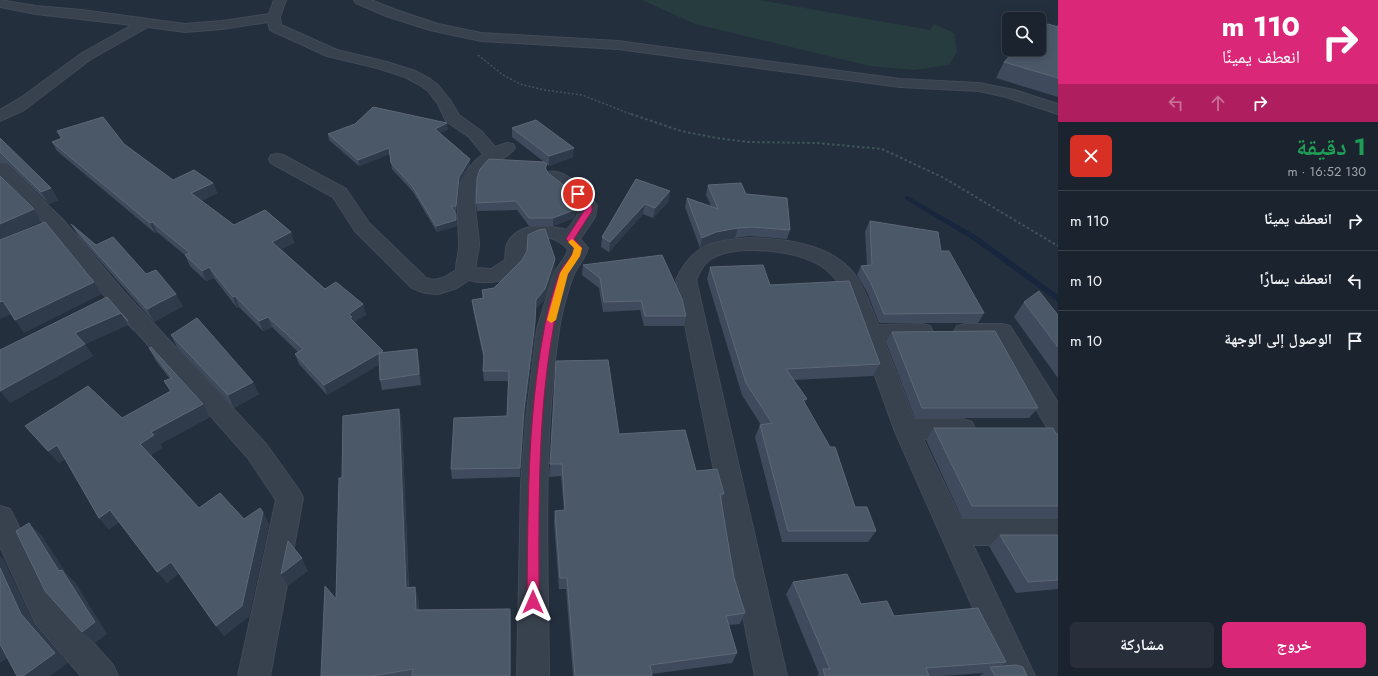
<!DOCTYPE html>
<html lang="ar">
<meta charset="utf-8">
<style>
body{margin:0;font-family:Jost,"Noto Naskh Arabic",sans-serif;background:#282f3a;color:#f1f3f6;direction:rtl;height:100vh;display:flex;flex-direction:column;font-size:15px;white-space:nowrap}
*{box-sizing:border-box;margin:0}
p{font-size:13px;color:#a0a4aa}
.icon{flex:none;width:22px;height:22px;fill:none;stroke:currentColor;stroke-width:2;stroke-linecap:round;stroke-linejoin:round}
.map{position:relative;flex:1;overflow:hidden;direction:ltr}
.panel{display:flex;flex-direction:column;background:#1b232e;width:320px}
.panel>*{flex:none}
.top-card{background:#db2777;color:#fff;overflow:hidden}
.controls{position:absolute;left:1002px;top:12px;display:grid;gap:8px}
.controls a{display:grid;place-items:center;width:44px;height:44px;border-radius:6px;background:#1b232e;box-shadow:0 2px 10px #0003,0 0 0 1px #39404a;font-size:20px}
.pin{position:absolute;display:grid;place-items:center;width:34px;height:34px;color:#fff;margin:-17px;border:2px solid #fff;border-radius:50%;box-shadow:0 1px 4px #0007}
.me{position:absolute;width:44px;margin:-22px;rotate:0deg;stroke-linejoin:round;filter:drop-shadow(0 0 3px #0008)}
.turn{display:flex;align-items:center;gap:14px;height:84px;padding:0 12px;font-size:18px}
.turn .icon{width:52px;height:52px;stroke-width:2.5}
.turn b{display:block;font-size:28px;line-height:34px}
.lanes{display:flex;align-items:center;height:38px;padding:0 12px;background:#0003;justify-content:center;gap:20px;direction:ltr}
.lanes .off{opacity:.35}
.round{display:grid;place-items:center;flex:none;width:42px;height:42px;border-radius:6px;background:#282f3a}
.summary{display:flex;align-items:center;justify-content:space-between;height:68px;padding:0 12px}
h1{font-size:24px;font-weight:700;line-height:30px;color:#1e9e55}
.cta{display:flex;gap:8px;margin-top:auto;padding:8px 12px}
.cta a{flex:1;height:46px;border-radius:6px;background:#db2777;color:#fff;font-size:16px;font-weight:700;line-height:46px;text-align:center}
.cta a+a{background:#282f3a;color:#f1f3f6}
ul{padding:0;list-style:none}
li{display:flex;align-items:center;gap:12px;height:60px;padding:0 12px;border-top:1px solid #39404a}
li div{flex:1}
li b{display:block;font-size:15px}
li em{font-style:normal}
main{display:flex;flex:1;min-height:0}
.map>svg:first-child{display:block}
.green{fill:#263c3f}
.lines{fill:none;stroke-linecap:round;stroke-linejoin:round}
.stream{fill:#17263c;fill-rule:evenodd}
.street-casing{stroke:#414a57;stroke-width:2}
.path-far1{stroke:#3f5557;stroke-width:1.5;stroke-dasharray:2 2;stroke-linecap:butt}
.path{stroke:#3f5557;stroke-width:2;stroke-dasharray:2.5 2.5;stroke-linecap:butt}
.street{fill:#38414e;fill-rule:evenodd}
.wall{fill:#3f4b5c}
.shaded-wall{fill:#2f3b4b}
.building{fill:#4b5868;stroke:#5c6777}
.route{fill:#db2777;stroke:#8e194d}
.slow{fill:#f59e0b}
</style>
<main>
<section class="panel">
<div class="top-card">
<div class="turn"><svg class="icon" aria-label="right" viewBox="0 0 24 24"><path d="M7 20v-9h11M14 6l5 5-5 5"/></svg><div><b>110 m</b>انعطف يمينًا</div></div>
<div class="lanes"><svg class="icon off" aria-label="left" viewBox="0 0 24 24"><path d="M17 20v-9H6M10 6l-5 5 5 5"/></svg><svg class="icon off" aria-label="ahead" viewBox="0 0 24 24"><path d="M12 20V5M6 11l6-6 6 6"/></svg><svg class="icon" aria-label="right" viewBox="0 0 24 24"><path d="M7 20v-9h11M14 6l5 5-5 5"/></svg></div>
</div>
<div class="summary"><div><h1>1 دقيقة</h1><p>130 m · 16:52</p></div><a class="round" style="background:#d93025;color:#fff"><svg class="icon" aria-label="close" viewBox="0 0 24 24"><path d="M6 6l12 12M18 6L6 18"/></svg></a></div>
<ul>
<li><svg class="icon" aria-label="right" viewBox="0 0 24 24"><path d="M7 20v-9h11M14 6l5 5-5 5"/></svg><div><b>انعطف يمينًا</b></div><em>110 m</em></li>
<li><svg class="icon" aria-label="left" viewBox="0 0 24 24"><path d="M17 20v-9H6M10 6l-5 5 5 5"/></svg><div><b>انعطف يسارًا</b></div><em>10 m</em></li>
<li><svg class="icon" aria-label="arrive" viewBox="0 0 24 24"><path d="M6 21V4h12l-3 4 3 4H6"/></svg><div><b>الوصول إلى الوجهة</b></div><em>10 m</em></li>
</ul>
<div class="cta"><a>خروج</a><a>مشاركة</a></div>
</section>
<div class="map">
<svg width="1058" height="676" viewBox="0 0 1058 676">
<rect width="100%" height="100%" fill="#242f3e"/>
<!-- green -->
<path class="green" d="M 642,0 L 759,0 L 930,30 L 934,24 L 954,33 L 957,52 L 949,65 L 914,70 L 870,66 L 695,24 Z"/>
<g class="lines">
<!-- stream -->
<path class="stream" d="M 907,196 L 977,236 L 1058,295 L 1058,302 L 973,240 L 905,199 L 905,197 Z"/>
<defs>
<path id="street" d="M 0,0 L 36,6 L 82,10 L 185,24 L 222,21 L 269,14 L 274,0 L 286,0 L 280,17 L 281,25 L 337,50 L 387,62 L 415,71 L 430,79 L 438,85 L 450,100 L 459,115 L 481,131 L 495,147 L 507,143 L 513,144 L 515,148 C 509,158 494,161 485,169 C 467,188 478,221 479,244 C 479,252 475,261 476,268 L 491,269 L 505,260 C 506,255 505,249 507,244 C 518,222 547,225 567,230 L 577,216 L 579,207 L 572,198 L 549,180 L 546,176 L 549,172 C 566,168 588,193 597,206 L 595,217 L 580,239 L 588,248 C 585,259 578,265 574,274 C 568,288 561,315 559,330 C 542,444 548,561 549,676 L 517,676 L 521,484 L 526,419 L 537,329 L 554,273 L 566,255 L 568,249 C 557,237 540,233 527,244 C 525,250 527,257 525,263 C 517,282 486,285 469,280 L 457,288 L 438,294 L 425,293 L 412,288 L 355,231 L 333,197 L 271,163 L 269,159 L 271,155 L 277,154 L 283,155 L 346,189 L 369,223 L 426,278 C 437,283 447,276 456,270 C 456,260 460,251 459,242 C 458,205 451,180 483,154 L 469,137 L 446,121 L 438,104 L 428,91 L 420,85 L 405,77 L 377,68 L 327,56 L 270,30 L 268,22 L 222,29 L 185,32 L 148,27 L 91,59 L 24,110 L 0,121 L 0,110 L 22,97 L 82,53 L 132,25 L 36,14 L 0,7 Z
M 354,0 L 371,0 L 396,10 L 438,24 L 481,33 L 618,41 L 900,79 L 979,83 L 1014,90 L 1058,104 L 1058,114 L 1006,97 L 979,91 L 900,87 L 618,49 L 481,41 L 430,30 L 386,16 L 356,3 Z
M 0,164 L 6,165 L 63,220 L 124,292 L 266,444 L 299,490 L 303,498 L 270,676 L 238,676 L 276,500 L 248,458 L 110,302 L 49,228 L 0,179 Z
M 749,238 C 785,239 831,243 855,275 C 866,290 871,308 878,325 L 922,324 L 930,326 L 933,332 L 930,338 L 922,340 L 884,341 L 914,419 L 963,419 L 972,422 L 975,429 L 972,436 L 963,439 L 923,439 L 961,519 L 1058,519 L 1058,545 L 973,545 L 1035,676 L 1003,676 L 894,429 L 846,295 C 840,283 831,272 820,265 C 794,250 739,244 712,258 C 704,263 700,271 696,280 L 787,676 L 755,676 L 676,280 C 693,244 711,241 749,238 Z
M 965,324 L 1002,324 L 1010,326 L 1058,403 L 1058,434 L 1049,431 L 996,340 L 965,340 L 957,338 L 954,332 L 957,326 Z
M 0,506 L 10,509 L 58,604 L 113,665 L 118,676 L 81,676 L 36,624 L 0,547 Z"/>
</defs>
<!-- street casing -->
<use href="#street" class="street-casing"/>
<!-- path-far1 -->
<path class="path-far1" d="M 478,55 L 503,75 L 520,84 L 544,90 L 582,95 L 633,115"/>
<!-- path -->
<path class="path" d="M 631,114 L 681,131 L 716,138 L 748,142 L 817,143 L 882,149 L 944,178 L 1058,246"/>
<!-- street -->
<use href="#street" class="street"/>
</g>
<!-- wall -->
<path class="wall" d="M 1058,24 L 1058,97 L 996,78 L 1004,62 L 1056,27 Z
M 512,128 L 573,157 L 549,166 L 547,164 L 547,171 L 577,207 L 574,218 L 553,226 L 529,226 L 517,210 L 477,211 L 476,203 L 543,161 L 512,137 Z
M 448,129 L 440,133 L 470,159 L 470,165 L 460,183 L 456,212 L 455,212 L 457,226 L 437,232 L 413,192 L 392,169 L 390,154 L 359,166 L 329,140 L 328,134 Z
M 57,131 L 124,144 L 173,180 L 213,183 L 217,193 L 201,201 L 234,225 L 291,232 L 294,243 L 281,249 L 325,289 L 363,304 L 366,315 L 354,322 L 384,353 L 419,359 L 421,385 L 382,390 L 380,380 L 380,364 L 327,395 L 299,364 L 295,354 L 298,352 L 272,327 L 263,331 L 239,307 L 237,308 L 214,278 L 206,281 L 190,266 L 185,255 L 157,232 L 155,233 L 57,151 L 52,142 L 61,139 Z
M 0,138 L 51,188 L 58,200 L 49,204 L 7,164 L 0,163 Z
M 636,179 L 669,201 L 653,218 L 643,214 L 609,252 L 601,247 L 602,237 Z
M 708,185 L 746,194 L 790,230 L 787,239 L 749,236 L 735,238 L 713,242 L 700,248 L 685,207 L 687,198 L 711,206 L 706,195 Z
M 870,221 L 941,251 L 984,313 L 978,323 L 879,323 L 867,292 L 857,275 L 861,266 L 867,265 L 865,231 Z
M 71,224 L 96,245 L 183,306 L 154,322 L 78,236 Z
M 583,265 L 686,316 L 684,326 L 644,326 L 640,310 L 603,312 L 599,288 L 582,275 Z
M 710,267 L 770,285 L 880,364 L 873,376 L 794,380 L 855,507 L 876,531 L 868,542 L 782,542 L 755,437 L 760,425 L 761,425 L 742,395 L 707,279 Z
M 555,269 L 544,300 L 535,310 L 535,332 L 524,419 L 520,477 L 452,479 L 451,469 L 507,416 L 508,381 L 484,381 L 483,371 L 484,360 L 473,310 L 472,300 L 482,298 L 482,290 L 494,288 Z
M 107,297 L 128,321 L 135,333 L 128,325 L 85,344 L 93,356 L 10,403 Z
M 1024,302 L 1058,315 L 1058,378 L 1014,317 Z
M 892,332 L 1038,408 L 1029,418 L 915,418 L 886,342 Z
M 171,335 L 259,394 L 234,408 L 177,347 Z
M 149,348 L 203,404 L 210,417 L 160,444 L 162,448 L 151,455 L 199,508 L 244,519 L 269,524 L 249,616 L 224,636 L 179,573 L 167,583 L 119,522 L 109,529 L 99,518 L 65,459 L 59,463 L 25,426 L 122,418 L 170,391 L 164,381 L 170,379 L 156,361 Z
M 399,409 L 402,423 L 409,587 L 415,587 L 418,598 L 419,610 L 510,609 L 511,676 L 321,676 L 336,599 L 342,478 Z
M 934,428 L 1058,434 L 1058,518 L 962,518 L 926,440 Z
M 619,434 L 696,471 L 724,494 L 721,502 L 734,578 L 745,613 L 740,624 L 729,625 L 737,653 L 732,663 L 652,674 L 652,676 L 573,676 L 566,589 L 559,589 L 554,522 L 555,511 L 564,510 L 561,476 L 549,477 L 550,464 Z
M 1000,535 L 1058,535 L 1058,589 L 1016,593 L 989,546 Z
M 793,582 L 861,604 L 894,616 L 1006,662 L 1000,667 L 1027,676 L 979,676 L 984,673 L 941,676 L 817,676 L 819,674 L 786,594 Z"/>
<!-- shaded-wall -->
<path class="shaded-wall" d="M 447,123 L 448,129 L 436,135 L 435,129 Z
M 389,148 L 390,154 L 359,166 L 358,160 Z
M 574,148 L 573,157 L 549,166 L 549,156 Z
M 470,159 L 470,165 L 460,183 L 456,212 L 456,206 L 459,177 Z
M 547,164 L 547,172 L 545,168 Z
M 213,183 L 217,193 L 195,204 L 191,193 Z
M 51,188 L 58,200 L 49,204 L 41,192 Z
M 670,191 L 669,201 L 653,218 L 655,208 Z
M 578,199 L 577,207 L 574,218 L 553,226 L 553,218 Z
M 645,204 L 643,214 L 609,252 L 610,242 Z
M 34,209 L 41,222 L 0,240 L 0,224 Z
M 456,214 L 457,226 L 437,232 L 436,226 Z
M 152,222 L 157,232 L 155,233 L 150,223 Z
M 738,228 L 735,238 L 713,242 L 700,248 L 702,238 L 716,232 Z
M 291,232 L 294,243 L 276,252 L 272,242 Z
M 555,259 L 555,269 L 544,300 L 535,310 L 535,332 L 524,419 L 520,477 L 520,468 L 524,409 L 536,300 Z
M 209,267 L 214,278 L 206,281 L 202,271 Z
M 94,282 L 102,294 L 24,333 L 15,320 Z
M 176,294 L 183,306 L 154,322 L 147,309 Z
M 235,296 L 239,307 L 237,308 L 233,297 Z
M 3,301 L 12,314 L 0,319 L 0,302 Z
M 363,304 L 366,315 L 353,323 L 353,328 L 349,314 Z
M 121,313 L 128,325 L 85,344 L 93,356 L 10,403 L 0,391 L 75,333 Z
M 268,317 L 272,327 L 263,331 L 259,321 Z
M 417,349 L 419,359 L 421,385 L 419,374 Z
M 383,351 L 386,361 L 327,395 L 324,385 Z
M 253,382 L 259,394 L 234,408 L 228,395 Z
M 807,399 L 802,411 L 803,400 Z
M 203,404 L 210,417 L 160,444 L 162,448 L 149,456 L 140,444 L 151,432 Z
M 399,409 L 402,423 L 409,600 L 406,588 Z
M 57,445 L 67,457 L 59,463 L 48,451 Z
M 110,510 L 120,522 L 109,529 L 99,518 Z
M 263,512 L 269,524 L 249,616 L 224,636 L 216,626 Z
M 29,523 L 42,536 L 66,573 L 75,582 L 107,634 L 95,643 L 82,632 L 59,571 Z
M 0,556 L 4,560 L 35,625 L 68,663 L 50,676 L 23,676 L 21,614 L 0,568 Z
M 302,558 L 308,571 L 288,586 L 281,574 Z
M 171,562 L 180,573 L 167,583 L 157,572 Z
M 415,587 L 418,598 L 419,622 L 416,610 Z
M 510,609 L 511,620 L 511,676 L 510,676 Z
M 0,643 L 14,653 L 0,663 Z"/>
<!-- building -->
<path class="building" d="M 1048,24 L 1058,27 L 1058,78 L 1004,62 L 1016,49 L 1039,49 L 1039,29 Z
M 373,107 L 447,123 L 435,129 L 470,159 L 459,177 L 456,206 L 451,206 L 456,214 L 456,220 L 436,226 L 412,186 L 391,163 L 389,148 L 358,160 L 328,134 L 355,124 Z
M 103,117 L 124,144 L 173,180 L 194,170 L 213,183 L 191,193 L 234,225 L 265,210 L 291,232 L 272,242 L 325,289 L 336,282 L 363,304 L 349,314 L 352,317 L 350,318 L 383,351 L 324,385 L 295,354 L 303,349 L 268,317 L 259,321 L 235,296 L 233,297 L 209,267 L 202,271 L 185,255 L 190,253 L 152,222 L 150,223 L 52,142 L 62,138 L 57,131 Z
M 536,120 L 574,148 L 549,156 L 512,128 Z
M 0,138 L 51,188 L 41,192 L 0,152 Z
M 489,159 L 544,162 L 547,164 L 545,168 L 548,173 L 571,191 L 578,199 L 574,210 L 553,218 L 529,218 L 516,201 L 476,203 L 477,178 L 480,169 Z
M 0,176 L 34,209 L 0,224 Z
M 636,179 L 670,191 L 655,208 L 645,204 L 610,242 L 602,237 Z
M 741,183 L 746,194 L 787,198 L 790,230 L 752,227 L 738,228 L 716,232 L 702,238 L 687,198 L 718,209 L 708,185 Z
M 870,221 L 938,232 L 941,251 L 949,251 L 984,313 L 884,314 L 871,283 L 861,266 L 872,265 Z
M 45,222 L 94,282 L 15,320 L 3,301 L 0,302 L 0,240 Z
M 71,224 L 96,245 L 113,237 L 146,274 L 156,270 L 176,294 L 147,309 Z
M 545,229 L 555,259 L 545,289 L 536,300 L 535,322 L 524,409 L 520,468 L 451,469 L 454,418 L 507,416 L 509,371 L 483,371 L 484,355 L 472,300 L 484,298 L 482,290 L 494,288 L 522,260 L 527,251 L 528,235 L 538,230 Z
M 662,255 L 682,299 L 686,316 L 645,316 L 641,301 L 604,302 L 600,278 L 583,265 Z
M 763,265 L 770,285 L 849,281 L 850,283 L 880,364 L 786,369 L 807,399 L 803,400 L 830,447 L 835,447 L 855,507 L 867,507 L 876,531 L 788,531 L 760,425 L 772,423 L 746,383 L 710,267 Z
M 1039,291 L 1058,315 L 1058,347 L 1024,302 Z
M 107,297 L 128,321 L 121,313 L 75,333 L 85,344 L 0,391 L 0,350 Z
M 197,318 L 253,382 L 228,395 L 171,335 Z
M 995,331 L 1038,408 L 922,408 L 892,332 Z
M 151,347 L 203,404 L 151,432 L 154,435 L 140,444 L 199,508 L 220,493 L 244,519 L 260,508 L 263,512 L 242,606 L 216,626 L 171,562 L 157,572 L 110,510 L 99,518 L 57,445 L 48,451 L 25,426 L 88,386 L 122,418 L 171,391 L 164,381 L 172,378 L 149,348 Z
M 417,349 L 419,374 L 380,380 L 379,353 Z
M 608,360 L 619,434 L 685,430 L 696,471 L 717,469 L 724,494 L 720,494 L 734,578 L 745,613 L 726,616 L 737,653 L 650,665 L 652,676 L 575,676 L 567,578 L 560,578 L 555,511 L 565,510 L 562,464 L 550,464 L 556,361 Z
M 399,409 L 406,588 L 415,587 L 416,610 L 510,609 L 510,676 L 412,676 L 413,669 L 372,676 L 321,676 L 325,586 L 336,599 L 339,478 L 342,478 L 343,416 Z
M 934,428 L 1053,428 L 1056,434 L 1058,434 L 1058,506 L 972,506 Z
M 29,523 L 59,571 L 62,570 L 95,622 L 82,632 L 45,591 L 16,531 Z
M 1000,535 L 1058,535 L 1058,580 L 1028,582 Z
M 288,541 L 302,558 L 281,574 Z
M 0,568 L 21,614 L 55,653 L 23,676 L 17,676 L 0,644 Z
M 847,574 L 861,604 L 887,601 L 894,616 L 978,608 L 1006,662 L 926,668 L 929,676 L 825,676 L 823,669 L 830,669 L 793,582 Z
M 1016,665 L 1023,667 L 1027,676 L 995,676 L 990,667 Z"/>
<!-- route -->
<path class="route" d="M 575,193 L 581,193 L 592,206 L 592,211 L 574,239 L 582,248 C 580,259 572,264 568,274 C 562,288 555,315 553,330 C 537,419 539,511 539,602 L 538,606 L 533,608 L 529,606 L 527,602 C 528,511 527,420 544,330 C 547,312 553,292 559,274 C 563,264 572,259 574,248 L 566,239 L 584,211 L 585,207 L 574,194 Z"/>
<!-- slow -->
<path class="slow" d="M 572,239 L 582,248 L 580,256 L 568,274 L 556,320 L 551,323 L 547,320 L 560,273 L 572,255 L 574,248 L 568,242 Z"/>
</svg>
<div class="controls">
<a><svg class="icon" aria-label="search" viewBox="0 0 24 24"><circle cx="10" cy="10" r="6"/><path d="M15 15l6 6"/></svg></a>
</div>
<div class="pin" style="left:578px;top:194px;background:#d93025"><svg class="icon" aria-label="arrive" viewBox="0 0 24 24"><path d="M6 21V4h12l-3 4 3 4H6"/></svg></div>
<svg class="me" style="left:533px;top:602px" viewBox="-20 -20 40 40"><path d="M0-17L14 15 0 8-14 15z" fill="#db2777" stroke="#fff" stroke-width="4"/></svg>
</div>
</main>
